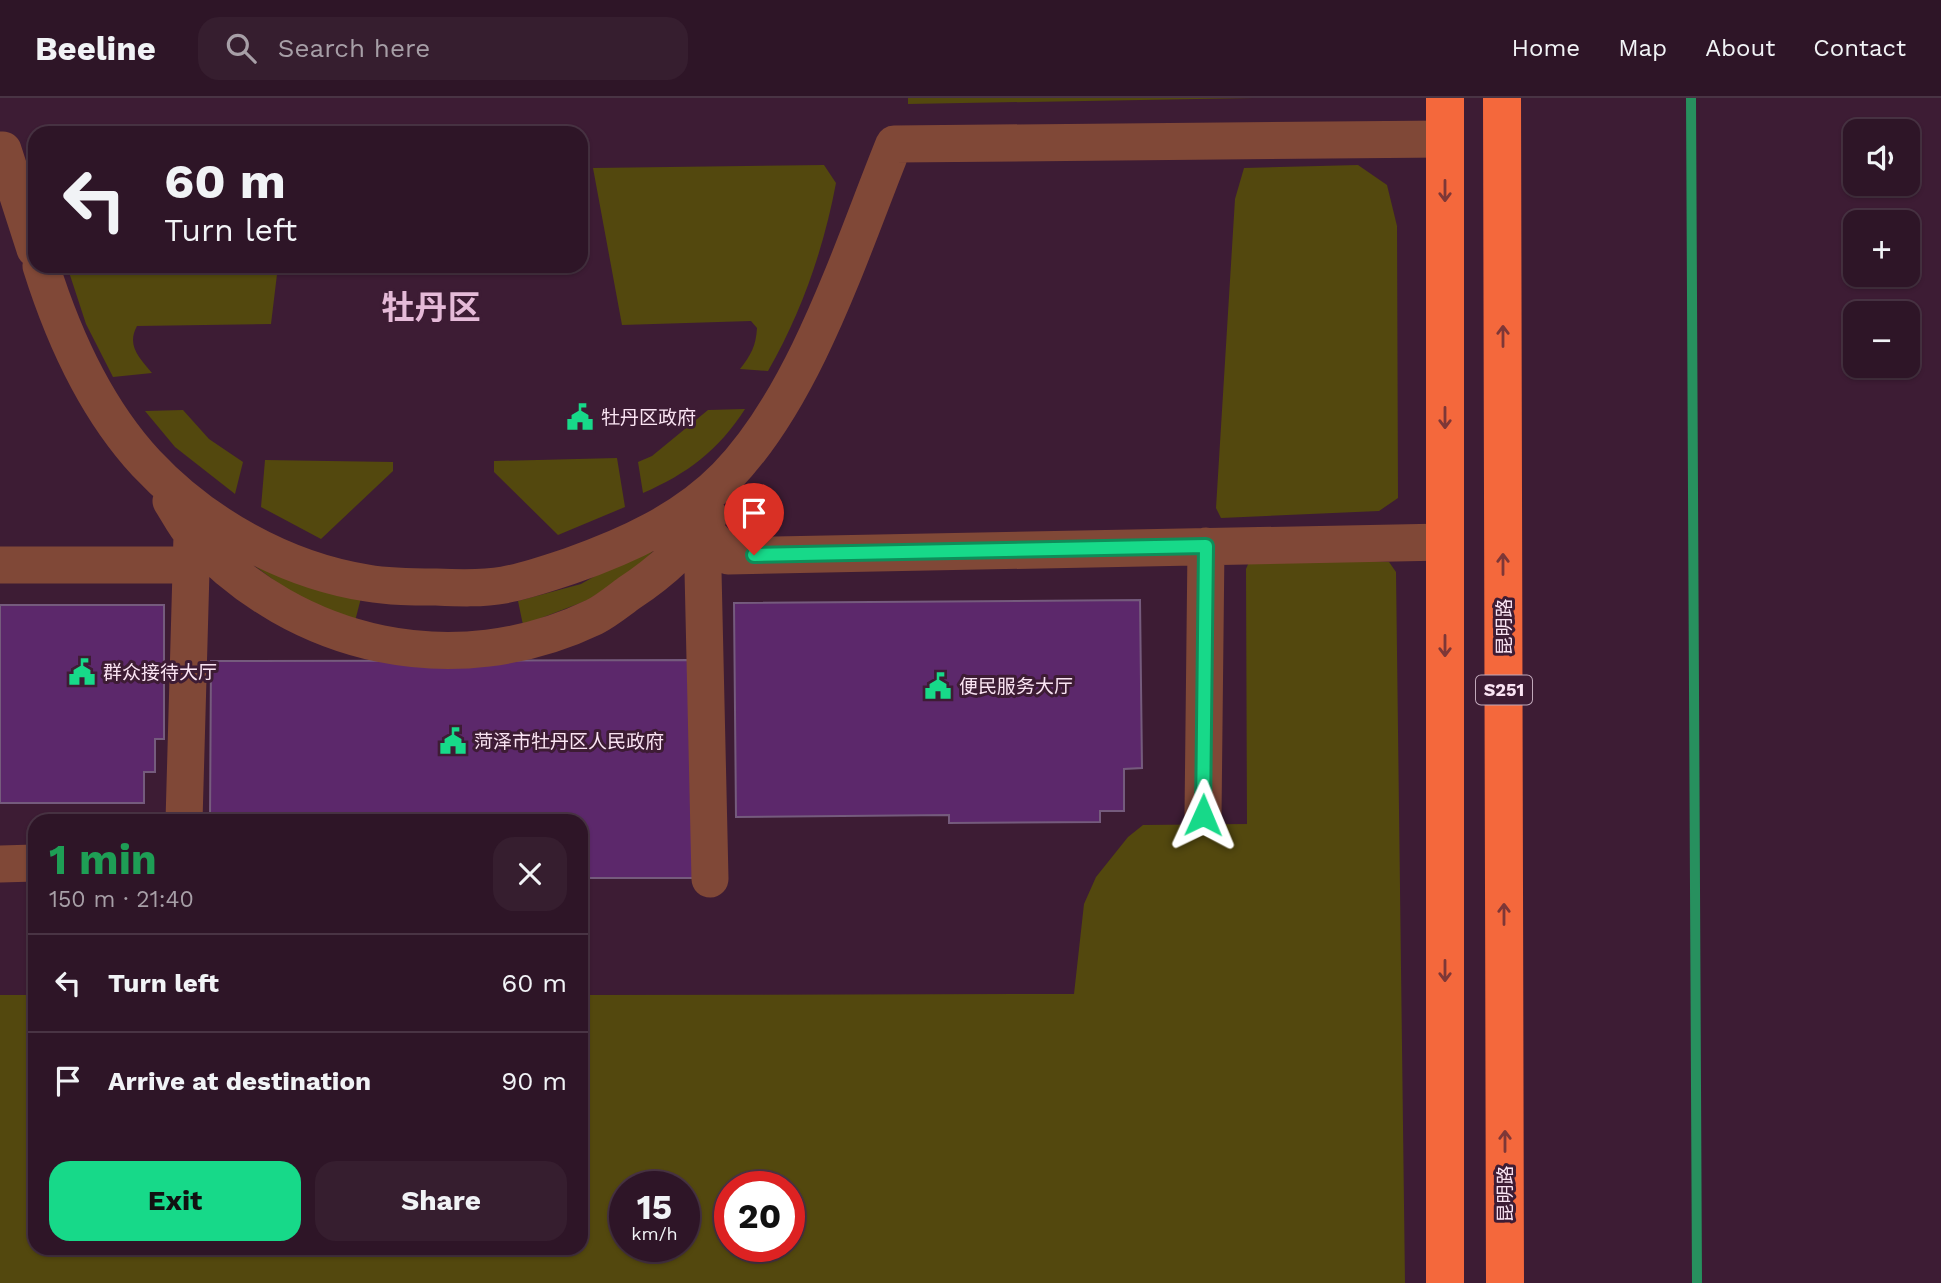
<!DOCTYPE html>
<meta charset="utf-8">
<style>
body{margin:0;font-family:"Work Sans","Noto Sans SC",sans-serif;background:#361e2f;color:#f1f3f6;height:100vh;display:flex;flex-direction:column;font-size:26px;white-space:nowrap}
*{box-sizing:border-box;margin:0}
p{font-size:23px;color:#a79fa7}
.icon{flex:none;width:38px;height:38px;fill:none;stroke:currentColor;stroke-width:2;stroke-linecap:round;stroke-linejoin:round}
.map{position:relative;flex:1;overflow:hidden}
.drawer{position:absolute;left:28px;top:716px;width:560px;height:441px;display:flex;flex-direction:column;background:#2e1527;border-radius:21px;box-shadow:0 2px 5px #0004,0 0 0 2px #493444}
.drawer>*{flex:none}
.top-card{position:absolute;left:28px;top:28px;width:560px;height:147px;border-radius:21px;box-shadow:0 2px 5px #0004,0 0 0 2px #493444;background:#2e1527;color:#f1f3f6;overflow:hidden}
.controls{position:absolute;left:1843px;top:21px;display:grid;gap:14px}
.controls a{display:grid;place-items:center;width:77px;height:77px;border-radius:14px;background:#2e1527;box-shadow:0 2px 5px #0004,0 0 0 2px #493444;font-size:35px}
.speed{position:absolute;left:609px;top:1073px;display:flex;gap:14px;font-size:35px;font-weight:700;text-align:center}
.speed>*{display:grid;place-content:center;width:91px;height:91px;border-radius:50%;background:#2e1527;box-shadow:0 2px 5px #0004,0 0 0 2px #493444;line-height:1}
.speed small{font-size:18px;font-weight:400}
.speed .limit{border:10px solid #d22;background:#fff;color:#111}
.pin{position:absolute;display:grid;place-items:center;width:60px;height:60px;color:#fff;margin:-72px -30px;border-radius:50% 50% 50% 0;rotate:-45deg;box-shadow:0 0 7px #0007}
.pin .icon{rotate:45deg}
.me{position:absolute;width:77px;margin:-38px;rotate:1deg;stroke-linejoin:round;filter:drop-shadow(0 0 5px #0008)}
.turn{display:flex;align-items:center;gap:24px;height:147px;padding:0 21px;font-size:32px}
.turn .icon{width:91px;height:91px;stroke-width:2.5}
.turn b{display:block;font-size:49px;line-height:60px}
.round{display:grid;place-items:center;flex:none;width:74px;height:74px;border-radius:21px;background:#361e2f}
.summary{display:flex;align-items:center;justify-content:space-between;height:119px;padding:0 21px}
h1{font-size:42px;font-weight:700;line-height:52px;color:#1e9e55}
.cta{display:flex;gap:14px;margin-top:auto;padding:14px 21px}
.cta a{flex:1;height:80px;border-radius:21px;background:#17d989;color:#111;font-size:28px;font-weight:700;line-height:80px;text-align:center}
.cta a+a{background:#361e2f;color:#f1f3f6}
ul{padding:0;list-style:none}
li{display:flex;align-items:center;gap:21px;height:98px;padding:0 21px;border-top:2px solid #493444}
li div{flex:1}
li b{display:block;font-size:26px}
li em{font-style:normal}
header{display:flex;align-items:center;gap:42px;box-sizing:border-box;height:98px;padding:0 35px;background:#2e1527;border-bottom:2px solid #493444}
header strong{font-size:33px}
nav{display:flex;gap:38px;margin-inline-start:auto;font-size:24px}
.search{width:490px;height:63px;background:#361e2f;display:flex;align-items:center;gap:18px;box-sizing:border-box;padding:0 24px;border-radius:21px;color:#a79fa7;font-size:26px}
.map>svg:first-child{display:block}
.green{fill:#53480e;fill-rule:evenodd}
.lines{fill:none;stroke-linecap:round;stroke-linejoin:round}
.stream{stroke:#27905e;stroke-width:10}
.building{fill:#5c286b;stroke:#755b7d;stroke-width:2}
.minor{stroke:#804837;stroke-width:37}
.highway{stroke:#f4683c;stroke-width:38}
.oneway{stroke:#7d3737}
.route-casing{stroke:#0f8d59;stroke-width:18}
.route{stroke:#17d989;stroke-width:12}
.labels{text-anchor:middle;stroke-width:6;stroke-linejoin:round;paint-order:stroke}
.shield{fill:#3d1c34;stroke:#c1a8ba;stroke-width:2}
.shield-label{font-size:18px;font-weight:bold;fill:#fae4f3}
.poi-label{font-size:19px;fill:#fae4f3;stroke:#3d1c34;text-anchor:start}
.street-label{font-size:19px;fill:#fae4f3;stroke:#3d1c34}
.town-label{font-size:33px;font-weight:bold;fill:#e5bad8;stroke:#3d1c34}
</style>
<header>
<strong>Beeline</strong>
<div class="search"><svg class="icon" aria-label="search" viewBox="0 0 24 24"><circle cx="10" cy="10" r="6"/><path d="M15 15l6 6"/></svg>Search here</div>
<nav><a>Home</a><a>Map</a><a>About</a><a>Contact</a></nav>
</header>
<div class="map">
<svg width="1941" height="1185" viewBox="0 0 1941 1185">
<rect width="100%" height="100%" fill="#3d1c34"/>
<!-- green -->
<path class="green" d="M 908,0 L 1254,0 L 908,6 Z
M 824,67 L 836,85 C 824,150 801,216 768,273 L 740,271 C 751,257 756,248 757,230 L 751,223 L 622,227 L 593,70 Z
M 1358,67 L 1387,87 L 1397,128 L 1398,400 L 1379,413 L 1221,420 L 1216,410 L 1235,101 L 1244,70 Z
M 67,168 L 278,168 L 271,226 L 137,228 C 126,248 140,260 152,275 L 113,279 L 86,226 Z
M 745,311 C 719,352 687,376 643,395 L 638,364 L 652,358 L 708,312 Z
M 183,312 L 209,341 L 243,364 L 235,396 L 175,349 L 145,313 Z
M 617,360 L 625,409 L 558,437 L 494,374 L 494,363 Z
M 265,362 L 393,364 L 393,373 L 321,441 L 261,409 Z
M 669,436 L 639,468 L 588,502 L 523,527 L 518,503 L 581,486 Z
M 234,452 L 361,500 L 354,527 L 308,508 Z
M 1324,461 L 1389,464 L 1396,474 L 1405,1185 L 0,1185 L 0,897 L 35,897 L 35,1150 L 581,1150 L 581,897 L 1074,896 L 1084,806 L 1096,779 L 1128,739 L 1143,727 L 1247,726 L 1246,471 L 1249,464 ZM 625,1088 L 684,1088 L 684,1148 L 625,1148 ZM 730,1088 L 789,1088 L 789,1148 L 730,1148 Z"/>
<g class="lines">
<!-- stream -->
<path class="stream" d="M 1691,0 L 1697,1185"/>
</g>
<!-- building -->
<path class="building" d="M 1140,502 L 1142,670 L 1124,671 L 1124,713 L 1100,713 L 1100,724 L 949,725 L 949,717 L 736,719 L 734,505 Z
M 0,507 L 164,507 L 164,641 L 155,641 L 155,674 L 144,674 L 144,705 L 0,705 Z
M 695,562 L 696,780 L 581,780 L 581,723 L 210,723 L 211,563 Z"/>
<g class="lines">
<!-- minor -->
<path class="minor" d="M 0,52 L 3,52 L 35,151
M 41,168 C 63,238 95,310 146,365 C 203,426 284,472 367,485 C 390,489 413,489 436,489 C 458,490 482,491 504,487 C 526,483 549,475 570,468 C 627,448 684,422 726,379 C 806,297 851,152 894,46 L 1445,41
M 171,403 C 178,414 185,428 194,438 C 297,551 456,585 594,519 C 606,513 618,503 629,495 C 661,474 688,450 709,418
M 0,467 L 191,467
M 1203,717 L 1206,448
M 184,723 L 192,437 L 209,439
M 0,766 L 35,765
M 710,781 L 702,429 L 728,458 L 1445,444"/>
<!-- highway -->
<path class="highway" d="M 1445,0 L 1445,1185
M 1502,0 L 1505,1185"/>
</g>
<!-- one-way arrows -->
<defs><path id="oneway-shaft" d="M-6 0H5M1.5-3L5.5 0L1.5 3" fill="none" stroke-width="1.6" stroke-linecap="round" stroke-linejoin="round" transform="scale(1.75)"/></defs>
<g class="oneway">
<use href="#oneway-shaft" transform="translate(1445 93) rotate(90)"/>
<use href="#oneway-shaft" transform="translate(1503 238) rotate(-90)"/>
<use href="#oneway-shaft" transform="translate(1445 320) rotate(90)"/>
<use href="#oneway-shaft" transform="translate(1503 466) rotate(-90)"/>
<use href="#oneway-shaft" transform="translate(1445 548) rotate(90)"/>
<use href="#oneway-shaft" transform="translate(1504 816) rotate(-90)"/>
<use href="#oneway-shaft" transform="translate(1445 873) rotate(90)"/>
<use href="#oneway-shaft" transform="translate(1505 1043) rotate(-90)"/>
</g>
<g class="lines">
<defs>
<path id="route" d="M 754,457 L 1206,448 L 1203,717"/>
</defs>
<!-- route casing -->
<use href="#route" class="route-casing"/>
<!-- route -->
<use href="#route" class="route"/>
</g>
<!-- icons -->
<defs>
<symbol id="civic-bare" viewBox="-9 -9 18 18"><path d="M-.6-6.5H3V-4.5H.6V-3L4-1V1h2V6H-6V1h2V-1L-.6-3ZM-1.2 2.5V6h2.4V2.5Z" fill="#17d989" stroke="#3d1c34" stroke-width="2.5" paint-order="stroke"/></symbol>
</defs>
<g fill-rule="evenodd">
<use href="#civic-bare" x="561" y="300" width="38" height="38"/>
<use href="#civic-bare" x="63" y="555" width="38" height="38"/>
<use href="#civic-bare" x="919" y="569" width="38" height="38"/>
<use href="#civic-bare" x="434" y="624" width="38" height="38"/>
</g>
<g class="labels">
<!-- shield labels -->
<rect class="shield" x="1476" y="577.5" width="56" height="29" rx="5"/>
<g class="shield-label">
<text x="1504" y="598">S251</text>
</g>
<!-- poi labels -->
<g class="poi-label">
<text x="601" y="326">牡丹区政府</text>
<text x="103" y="581">群众接待大厅</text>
<text x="959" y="595">便民服务大厅</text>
<text x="474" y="650">菏泽市牡丹区人民政府</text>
</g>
<!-- street labels -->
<g class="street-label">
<text transform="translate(1504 529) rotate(-90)" y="7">昆明路</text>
<text transform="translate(1505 1096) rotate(-90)" y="7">昆明路</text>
</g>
<!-- town labels -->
<g class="town-label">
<text x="431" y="221">牡丹区</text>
</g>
</g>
</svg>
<div class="controls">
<a><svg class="icon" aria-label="sound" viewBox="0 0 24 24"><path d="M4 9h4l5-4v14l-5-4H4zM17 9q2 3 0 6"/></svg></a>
<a>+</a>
<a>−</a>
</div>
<div class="speed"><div>15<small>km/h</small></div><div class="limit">20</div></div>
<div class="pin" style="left:754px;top:457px;background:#d93025"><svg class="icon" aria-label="arrive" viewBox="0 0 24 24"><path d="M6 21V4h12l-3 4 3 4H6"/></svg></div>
<svg class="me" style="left:1203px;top:717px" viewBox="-20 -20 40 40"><path d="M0-17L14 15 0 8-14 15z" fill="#17d989" stroke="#fff" stroke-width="4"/></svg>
<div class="top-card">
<div class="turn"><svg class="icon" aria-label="left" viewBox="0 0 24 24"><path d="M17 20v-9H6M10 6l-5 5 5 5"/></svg><div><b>60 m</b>Turn left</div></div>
</div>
<section class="drawer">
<div class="summary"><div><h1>1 min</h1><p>150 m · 21:40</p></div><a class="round"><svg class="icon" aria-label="close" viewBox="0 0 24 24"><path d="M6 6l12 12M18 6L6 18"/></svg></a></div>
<ul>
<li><svg class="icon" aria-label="left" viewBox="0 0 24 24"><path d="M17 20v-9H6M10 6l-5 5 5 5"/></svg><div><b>Turn left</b></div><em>60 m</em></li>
<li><svg class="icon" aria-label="arrive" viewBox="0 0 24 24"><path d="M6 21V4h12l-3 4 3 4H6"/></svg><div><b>Arrive at destination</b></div><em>90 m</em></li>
</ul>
<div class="cta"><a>Exit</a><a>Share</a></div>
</section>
</div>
